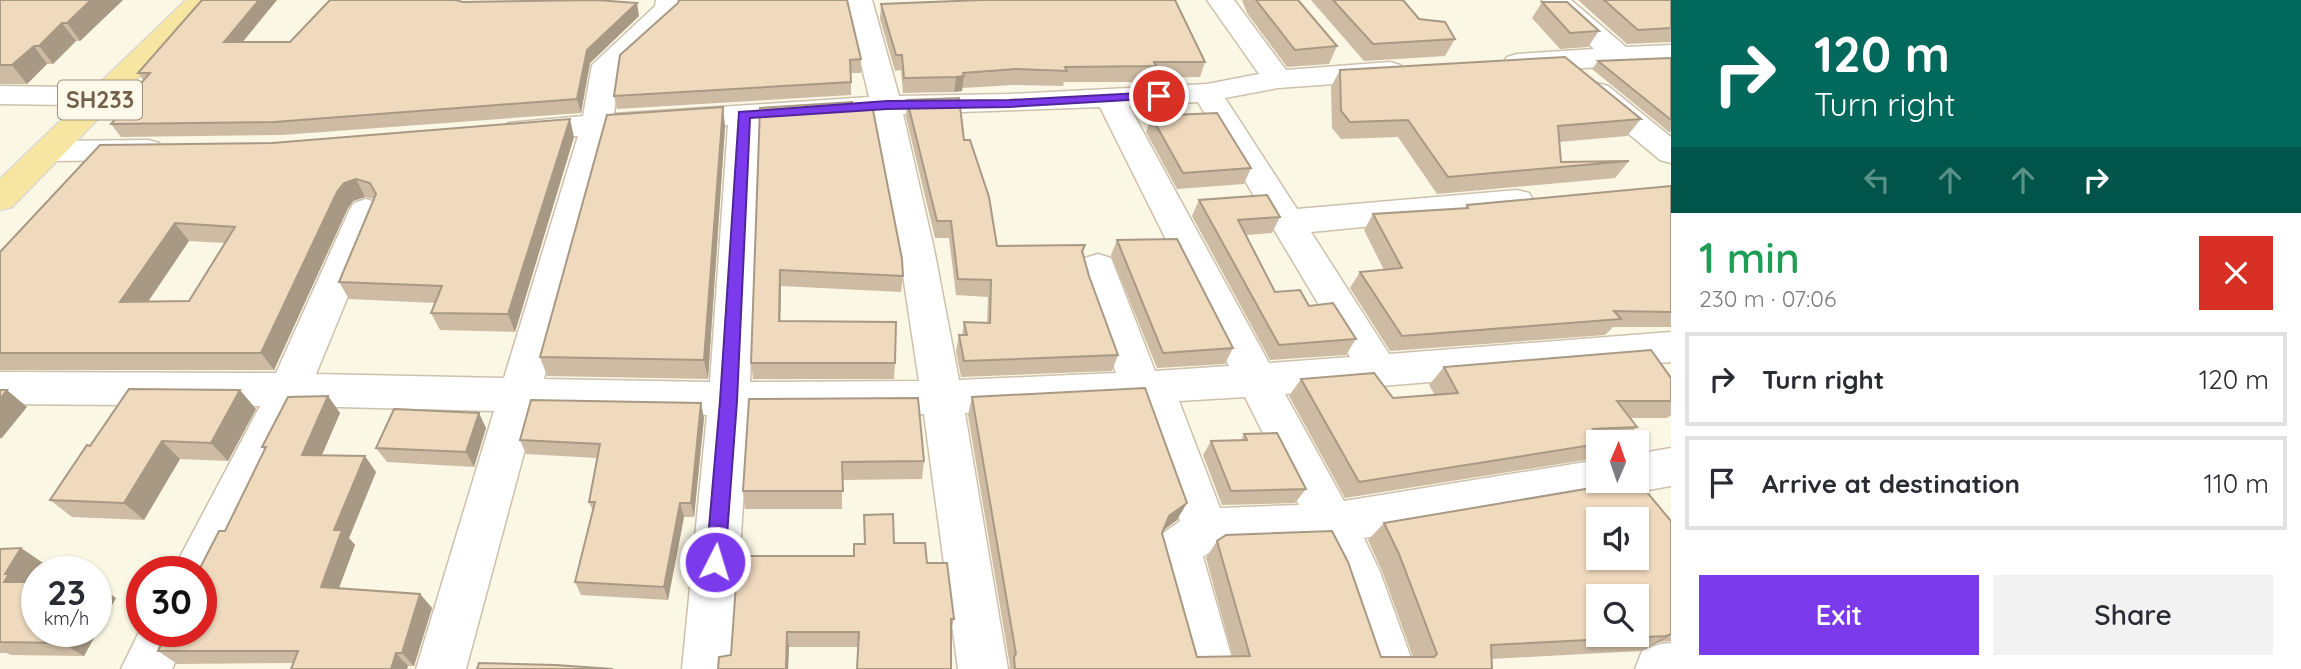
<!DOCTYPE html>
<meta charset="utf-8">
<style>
body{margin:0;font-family:Quicksand,sans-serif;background:#f2f2f3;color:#2b2b33;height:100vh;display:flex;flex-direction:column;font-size:26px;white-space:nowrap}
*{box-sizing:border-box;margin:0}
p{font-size:23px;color:#7c7c81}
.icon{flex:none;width:38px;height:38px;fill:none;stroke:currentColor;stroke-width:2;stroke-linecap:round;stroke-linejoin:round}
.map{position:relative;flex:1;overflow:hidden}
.sheet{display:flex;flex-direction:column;background:#fff;width:630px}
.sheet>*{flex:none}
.hud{background:#00695c;color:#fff;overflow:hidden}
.needle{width:46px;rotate:2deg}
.tools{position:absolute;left:1586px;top:430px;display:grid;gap:14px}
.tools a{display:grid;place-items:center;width:63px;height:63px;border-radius:0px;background:#fff;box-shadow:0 2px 5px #0004;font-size:35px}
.speed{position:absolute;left:21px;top:556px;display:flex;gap:14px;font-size:35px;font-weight:700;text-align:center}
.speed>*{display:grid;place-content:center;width:91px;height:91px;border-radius:50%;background:#fff;box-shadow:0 2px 5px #0004;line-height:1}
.speed small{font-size:18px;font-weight:400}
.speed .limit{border:10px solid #d22;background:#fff;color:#111}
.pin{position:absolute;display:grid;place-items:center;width:60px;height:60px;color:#fff;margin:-30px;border:4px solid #fff;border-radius:50%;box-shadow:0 2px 7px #0007}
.me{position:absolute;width:77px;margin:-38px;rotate:5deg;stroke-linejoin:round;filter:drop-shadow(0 0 5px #0008)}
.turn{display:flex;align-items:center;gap:24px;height:147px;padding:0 28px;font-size:32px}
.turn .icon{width:91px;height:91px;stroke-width:2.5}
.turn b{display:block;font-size:49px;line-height:60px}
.lanes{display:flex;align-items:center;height:66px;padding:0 28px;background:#0003;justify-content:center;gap:35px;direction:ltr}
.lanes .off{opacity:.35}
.round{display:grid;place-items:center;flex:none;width:74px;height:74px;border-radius:0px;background:#f2f2f3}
.head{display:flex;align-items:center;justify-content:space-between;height:119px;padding:0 28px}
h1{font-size:42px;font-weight:600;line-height:52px;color:#1e9e55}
.action{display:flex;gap:14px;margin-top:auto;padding:14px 28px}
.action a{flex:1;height:80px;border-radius:0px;background:#7c3aed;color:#fff;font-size:28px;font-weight:600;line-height:80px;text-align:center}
.action a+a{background:#f2f2f3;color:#2b2b33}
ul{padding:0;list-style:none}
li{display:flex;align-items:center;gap:21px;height:94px;margin:0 14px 10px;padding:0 14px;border:4px solid #e1e1e2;border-radius:0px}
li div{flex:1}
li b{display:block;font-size:26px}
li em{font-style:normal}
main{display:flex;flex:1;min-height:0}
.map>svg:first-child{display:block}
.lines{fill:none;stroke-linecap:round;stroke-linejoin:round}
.minor-casing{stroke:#cdc0ac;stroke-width:3}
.primary-casing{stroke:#ddd9d4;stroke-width:3}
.minor{fill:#fff;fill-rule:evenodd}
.primary{fill:#f7e6a1;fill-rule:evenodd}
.wall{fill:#cebba3;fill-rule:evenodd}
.shaded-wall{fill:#a89985}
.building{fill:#f0dabe;stroke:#a89985;stroke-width:2;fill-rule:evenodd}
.route{fill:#7c3aed;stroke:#51269a;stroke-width:2}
.labels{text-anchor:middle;stroke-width:6;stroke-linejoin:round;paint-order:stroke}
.shield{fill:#fefaeb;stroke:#9d8f7b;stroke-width:2}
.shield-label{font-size:23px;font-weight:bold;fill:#73614b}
</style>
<main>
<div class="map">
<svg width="1671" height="669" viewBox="0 0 1671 669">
<rect width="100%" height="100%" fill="#fbf7e5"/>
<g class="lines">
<defs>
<path id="minor" d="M 656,0 L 682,0 L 681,8 L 620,67 L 614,114 L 869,97 L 846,0 L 872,0 L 899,96 L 1009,94 L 1207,84 L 1259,74 L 1207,0 L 1234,0 L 1286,70 L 1390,62 L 1400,65 L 1405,71 L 1400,77 L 1390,80 L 1278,88 L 1225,98 L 1297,209 L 1517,190 L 1529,193 L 1534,201 L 1529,209 L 1517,212 L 1311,232 L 1389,354 L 1671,332 L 1671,362 L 1285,394 L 1344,501 L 1598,460 L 1598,481 L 1636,481 L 1636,454 L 1671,448 L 1671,486 L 1636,492 L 1621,486 L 1618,482 L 1613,492 L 1598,498 L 1364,538 L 1380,572 L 1415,669 L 1365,669 L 1335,577 L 1319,545 L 1214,549 L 1203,557 L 1235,669 L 1185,669 L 1155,549 L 1162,534 L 1180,521 L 1139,404 L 965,413 L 1008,669 L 958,669 L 924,414 L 749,415 L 732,669 L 682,669 L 707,415 L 535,412 L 466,669 L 416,669 L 494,411 L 301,406 L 212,587 L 201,591 L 201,572 L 172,572 L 260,406 L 0,404 L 0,372 L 276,373 L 349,211 L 354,203 L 366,199 L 378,203 L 383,211 L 316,374 L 504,378 L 578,136 L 519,140 L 508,137 L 503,130 L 508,123 L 583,116 L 592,65 L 655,6 ZM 1198,102 L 1350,357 L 1269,363 L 1129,106 ZM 1100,107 L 1229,366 L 1155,371 L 1111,258 L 1098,254 L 1085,258 L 1080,267 L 1086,291 L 1116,373 L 959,380 L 934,249 L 903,114 ZM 873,115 L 899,249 L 919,381 L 750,382 L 759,123 ZM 728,125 L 710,382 L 544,379 L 610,133 ZM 1245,397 L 1299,505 L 1220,508 L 1179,401 Z
M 1542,0 L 1571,0 L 1626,47 L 1671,45 L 1671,63 L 1517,72 L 1507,69 L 1503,63 L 1507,57 L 1517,54 L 1594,49 Z
M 1597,83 L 1608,86 L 1671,137 L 1671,163 L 1660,160 L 1586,98 L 1582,92 L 1586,86 Z
M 0,86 L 69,87 L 80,90 L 84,96 L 80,102 L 69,105 L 0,104 Z
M 148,140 L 159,143 L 164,150 L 159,157 L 148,160 L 49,161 L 38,158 L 33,151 L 38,144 L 49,141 Z
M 142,626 L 142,632 L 189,632 L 172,669 L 121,669 Z
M 1671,643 L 1671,669 L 1635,669 L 1642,651 L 1660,644 Z"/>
<path id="primary" d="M 186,0 L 214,0 L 12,207 L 0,210 L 0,179 Z"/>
</defs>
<!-- minor casing -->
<use href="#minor" class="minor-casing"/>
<!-- primary casing -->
<use href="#primary" class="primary-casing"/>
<!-- minor -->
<use href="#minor" class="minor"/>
<!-- primary -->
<use href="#primary" class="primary"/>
</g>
<!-- wall -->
<path class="wall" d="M 0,0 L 123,0 L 80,41 L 76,41 L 53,64 L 47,64 L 27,84 L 0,84 Z
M 277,0 L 242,42 L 290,42 L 463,2 L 639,16 L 590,63 L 581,113 L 282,135 L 121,137 L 111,124 L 124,108 L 122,105 L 144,81 L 138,73 Z
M 1242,0 L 1298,0 L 1337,46 L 1329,64 L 1287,67 L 1247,13 Z
M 1311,0 L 1403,0 L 1419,19 L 1455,39 L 1445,56 L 1364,61 Z
M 1578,0 L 1671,0 L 1671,42 L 1627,44 Z
M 1542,2 L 1599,31 L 1588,47 L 1560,49 L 1532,18 Z
M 678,3 L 861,59 L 861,73 L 851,73 L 851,95 L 617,109 L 614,96 Z
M 881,4 L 1205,62 L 1200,77 L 1152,78 L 1151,82 L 1064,82 L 1063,86 L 1013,85 L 962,88 L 962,91 L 954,92 L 903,93 L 901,70 L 895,71 L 880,19 Z
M 1671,59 L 1671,132 L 1669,132 L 1592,69 L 1598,61 Z
M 1340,70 L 1641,119 L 1627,136 L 1559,142 L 1561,162 L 1629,161 L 1615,178 L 1437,194 L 1398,137 L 1341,139 L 1332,128 L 1331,87 Z
M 907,100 L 964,140 L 997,246 L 1085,245 L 1083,253 L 1089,276 L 1118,355 L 1112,371 L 961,377 L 956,351 L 959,335 L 962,335 L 964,322 L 987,323 L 988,297 L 956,295 L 949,238 L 935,238 L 906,117 Z
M 852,105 L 903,276 L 901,292 L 781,286 L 780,321 L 895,363 L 894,379 L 753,379 L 751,363 L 760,108 Z
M 723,107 L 725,127 L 708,379 L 547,376 L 540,357 Z
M 1151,116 L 1251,168 L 1244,184 L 1177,189 L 1146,132 Z
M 574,137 L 515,332 L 440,330 L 431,313 L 435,303 L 349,299 L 339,282 L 374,199 L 365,197 L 353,201 L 347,210 L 274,370 L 0,370 L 0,252 L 272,143 ZM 189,241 L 225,243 L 189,301 L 148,302 Z
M 1671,186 L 1671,327 L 1613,327 L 1605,335 L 1390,351 L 1350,288 L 1360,272 L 1384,270 L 1364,230 L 1373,214 L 1465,208 L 1467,205 Z
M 1199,200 L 1280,217 L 1272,233 L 1246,235 L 1275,292 L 1309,306 L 1356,339 L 1346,355 L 1270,360 L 1192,216 Z
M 1117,240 L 1233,348 L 1225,364 L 1157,368 L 1111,255 Z
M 1444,367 L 1671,378 L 1671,415 L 1667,418 L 1630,418 L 1637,427 L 1618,443 L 1598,443 L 1598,448 L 1585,460 L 1345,498 L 1289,396 L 1301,379 L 1393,398 L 1435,395 L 1429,385 Z
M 328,396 L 340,413 L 322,455 L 376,472 L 349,538 L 355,545 L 339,588 L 420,594 L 432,608 L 414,666 L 408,666 L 407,669 L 291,669 L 293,663 L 177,664 L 158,651 L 225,531 L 265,450 L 262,447 Z
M 972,397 L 1177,520 L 1163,530 L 1162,533 L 1197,657 L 1233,657 L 1206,558 L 1217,541 L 1381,657 L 1413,657 L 1382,571 L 1368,540 L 1384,523 L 1671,521 L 1671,641 L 1659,642 L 1639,651 L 1491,659 L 1492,669 L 1009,669 L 1010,666 L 968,415 Z
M 749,399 L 924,461 L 922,479 L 842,480 L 842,509 L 745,509 L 743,491 Z
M 256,409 L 228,461 L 180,459 L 144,520 L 72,517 L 50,500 L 90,446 Z
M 704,418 L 694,517 L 684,517 L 668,600 L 581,595 L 575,582 L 593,512 L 589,502 L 597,458 L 526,454 L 520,440 Z
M 486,428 L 474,467 L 387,462 L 376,448 Z
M 1244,434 L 1306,489 L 1295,503 L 1222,505 L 1203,455 L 1211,441 L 1241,440 Z
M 864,515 L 894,543 L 927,563 L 954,619 L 951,631 L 858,647 L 789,647 L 788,669 L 718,669 L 731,655 L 853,556 L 854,544 L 864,544 Z
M 21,548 L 43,563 L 32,582 L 116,598 L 84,656 L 11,655 L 6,653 L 0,653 L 0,549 Z"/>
<!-- shaded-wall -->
<path class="shaded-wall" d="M 91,0 L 123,0 L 80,41 L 67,23 Z
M 259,0 L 277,0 L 232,55 L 224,42 Z
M 637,3 L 639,16 L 590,63 L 581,113 L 577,99 L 587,50 Z
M 62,23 L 76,41 L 53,64 L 39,46 Z
M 34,46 L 47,64 L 27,84 L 12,65 Z
M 964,76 L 962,91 L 954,92 L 956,77 Z
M 723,107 L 725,127 L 708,379 L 704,360 Z
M 570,119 L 574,137 L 515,332 L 508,314 Z
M 356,179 L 365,197 L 353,201 L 347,210 L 274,370 L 261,353 L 337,192 L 344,183 Z
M 175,223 L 189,241 L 136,319 L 120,302 Z
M 780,270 L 781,286 L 780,337 L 779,321 Z
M 7,390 L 27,407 L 1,439 L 0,437 L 0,399 Z
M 240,390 L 256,409 L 228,461 L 211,443 Z
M 328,396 L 340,413 L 315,471 L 302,455 Z
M 701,403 L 704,418 L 694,517 L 691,503 Z
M 479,413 L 486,428 L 474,467 L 466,452 Z
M 162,441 L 180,459 L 144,520 L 124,503 Z
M 365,456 L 376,472 L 349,538 L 355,545 L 334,601 L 321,587 L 334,530 Z
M 680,503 L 684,517 L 668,600 L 664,587 Z
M 1187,503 L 1177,520 L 1160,533 L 1169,516 Z
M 21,548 L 43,563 L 29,587 L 4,582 L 5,574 Z
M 96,584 L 116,598 L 84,656 L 62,643 L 68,632 L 96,632 Z
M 420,594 L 432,608 L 414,666 L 402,653 Z
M 787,632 L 789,647 L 788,669 L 786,669 Z
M 1671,634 L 1671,635 L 1659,642 L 1639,651 Z
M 396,653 L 408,666 L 407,669 L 391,669 Z"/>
<!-- building -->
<path class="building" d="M 0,0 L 91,0 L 67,23 L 62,23 L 39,46 L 34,46 L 12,65 L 0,65 Z
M 202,0 L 259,0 L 224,42 L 290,42 L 330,0 L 455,0 L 463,2 L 596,0 L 637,3 L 587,50 L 577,99 L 274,122 L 111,124 L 127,105 L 122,105 L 150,73 L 138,73 Z
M 679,0 L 847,0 L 861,59 L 850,60 L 851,82 L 614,96 L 620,55 L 678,3 Z
M 982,0 L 1175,0 L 1205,62 L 1154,62 L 1156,66 L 1065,67 L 1067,71 L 1016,69 L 963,73 L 964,76 L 956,77 L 904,78 L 902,55 L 896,55 L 881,4 Z
M 1256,0 L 1298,0 L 1337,46 L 1295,50 Z
M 1333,0 L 1403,0 L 1419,19 L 1445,22 L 1455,39 L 1373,44 Z
M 1604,0 L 1671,0 L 1671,28 L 1638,30 Z
M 1542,2 L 1567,2 L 1599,31 L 1570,33 Z
M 1565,57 L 1641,119 L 1558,126 L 1561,162 L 1629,161 L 1448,177 L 1408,120 L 1350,122 L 1341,111 L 1340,70 Z
M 1670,58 L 1671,59 L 1671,120 L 1598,61 Z
M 959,98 L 964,140 L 970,140 L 989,197 L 997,246 L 1085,245 L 1082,251 L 1089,276 L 1118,355 L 964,361 L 959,335 L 967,335 L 964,322 L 990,323 L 991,280 L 958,279 L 951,221 L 937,221 L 907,100 Z
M 852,102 L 852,105 L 872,105 L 902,259 L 903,276 L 780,270 L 779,321 L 896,322 L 895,363 L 751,363 L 760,108 Z
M 723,107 L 704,360 L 540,357 L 607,115 Z
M 1217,113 L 1251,168 L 1183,173 L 1151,116 Z
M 570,119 L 508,314 L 431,313 L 442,286 L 339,282 L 376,194 L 370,183 L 356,179 L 344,183 L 337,192 L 261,353 L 0,353 L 0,252 L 100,145 L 272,143 ZM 175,223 L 235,227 L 189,301 L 120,302 Z
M 1671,186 L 1671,312 L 1614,311 L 1621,319 L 1402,336 L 1360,272 L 1402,268 L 1373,214 L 1468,208 L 1467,205 Z
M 1267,195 L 1280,217 L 1238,220 L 1275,292 L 1300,290 L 1309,306 L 1333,303 L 1356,339 L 1279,345 L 1199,200 Z
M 1177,239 L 1233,348 L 1163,353 L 1117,240 Z
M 1651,350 L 1671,378 L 1671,401 L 1617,401 L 1637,427 L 1593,429 L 1604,443 L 1598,443 L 1598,444 L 1359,482 L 1301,379 L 1374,373 L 1393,398 L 1458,393 L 1444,367 Z
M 1145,388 L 1187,503 L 1169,516 L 1162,533 L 1197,657 L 1250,656 L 1217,541 L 1226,535 L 1332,531 L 1348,562 L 1381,657 L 1434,657 L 1437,654 L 1399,554 L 1384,523 L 1621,483 L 1625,481 L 1636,481 L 1636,479 L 1671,521 L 1671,634 L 1666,636 L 1491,645 L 1492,669 L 1015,669 L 1014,657 L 1016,654 L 972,397 ZM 1598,520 L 1636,520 L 1636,558 L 1598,558 ZM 1598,597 L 1636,597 L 1636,635 L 1598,635 Z
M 129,389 L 240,390 L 211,443 L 162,441 L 124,503 L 50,500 L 87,445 L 90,446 Z
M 0,390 L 7,390 L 0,399 Z
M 328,396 L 302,455 L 365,456 L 334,530 L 342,530 L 321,587 L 420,594 L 402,653 L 396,653 L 391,669 L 291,669 L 298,651 L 158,651 L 167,632 L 201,632 L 201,572 L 198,572 L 219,531 L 225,531 L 266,447 L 262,447 L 288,397 Z
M 918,398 L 924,461 L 842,462 L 843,491 L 743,491 L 749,399 Z
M 531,400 L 701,403 L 691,503 L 680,503 L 664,587 L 575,582 L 595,502 L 589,502 L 600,444 L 520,440 Z
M 394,409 L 479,413 L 466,452 L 376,448 Z
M 1277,433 L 1306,489 L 1231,491 L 1211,441 L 1247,440 L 1244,434 Z
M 893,514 L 894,543 L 925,543 L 927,563 L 947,563 L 954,619 L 951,619 L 951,669 L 857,669 L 859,632 L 787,632 L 786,669 L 718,669 L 719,657 L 731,655 L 738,556 L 854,556 L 854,544 L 865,544 L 864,515 Z
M 21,548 L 5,574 L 9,574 L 4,582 L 37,582 L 37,632 L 68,632 L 62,643 L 0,642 L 0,549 Z
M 479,663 L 556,665 L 613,669 L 477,669 Z"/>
<!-- route -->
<path class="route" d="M 1159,92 L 1165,96 L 1163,98 L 1009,107 L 887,109 L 750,118 L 737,401 L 725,562 L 722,568 L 715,571 L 709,568 L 706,562 L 720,401 L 739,112 L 887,101 L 1009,100 Z"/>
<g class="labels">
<!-- shield labels -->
<rect class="shield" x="58" y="80.5" width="84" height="39" rx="5"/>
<g class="shield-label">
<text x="100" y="108">SH233</text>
</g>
</g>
</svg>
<div class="tools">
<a><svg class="needle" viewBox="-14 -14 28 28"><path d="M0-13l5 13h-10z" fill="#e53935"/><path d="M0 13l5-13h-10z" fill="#7c7c81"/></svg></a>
<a><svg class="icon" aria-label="sound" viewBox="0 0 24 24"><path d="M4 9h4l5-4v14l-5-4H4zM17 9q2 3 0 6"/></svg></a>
<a><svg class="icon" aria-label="search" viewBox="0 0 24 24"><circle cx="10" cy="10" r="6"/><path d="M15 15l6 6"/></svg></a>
</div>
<div class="speed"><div>23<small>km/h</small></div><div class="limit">30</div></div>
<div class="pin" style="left:1159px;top:96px;background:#d93025"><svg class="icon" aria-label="arrive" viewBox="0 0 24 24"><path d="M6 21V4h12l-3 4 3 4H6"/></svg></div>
<svg class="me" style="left:715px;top:562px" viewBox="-20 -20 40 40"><circle r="17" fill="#7c3aed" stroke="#fff" stroke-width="3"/><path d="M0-11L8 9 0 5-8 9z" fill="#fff"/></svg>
</div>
<section class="sheet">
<div class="hud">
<div class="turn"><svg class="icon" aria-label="right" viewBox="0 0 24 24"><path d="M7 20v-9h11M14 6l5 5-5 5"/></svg><div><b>120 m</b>Turn right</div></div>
<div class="lanes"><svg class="icon off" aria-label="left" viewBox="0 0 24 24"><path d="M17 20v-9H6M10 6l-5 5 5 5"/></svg><svg class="icon off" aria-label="ahead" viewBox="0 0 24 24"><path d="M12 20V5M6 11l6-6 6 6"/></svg><svg class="icon off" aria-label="ahead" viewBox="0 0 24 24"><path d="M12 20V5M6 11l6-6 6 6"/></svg><svg class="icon" aria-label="right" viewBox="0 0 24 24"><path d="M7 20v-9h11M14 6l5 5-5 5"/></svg></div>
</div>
<div class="head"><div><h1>1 min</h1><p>230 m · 07:06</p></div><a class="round" style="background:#d93025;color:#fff"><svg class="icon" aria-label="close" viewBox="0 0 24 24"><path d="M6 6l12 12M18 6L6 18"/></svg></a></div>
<ul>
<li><svg class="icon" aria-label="right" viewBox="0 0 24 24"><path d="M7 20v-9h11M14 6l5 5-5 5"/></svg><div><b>Turn right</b></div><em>120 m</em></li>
<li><svg class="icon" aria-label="arrive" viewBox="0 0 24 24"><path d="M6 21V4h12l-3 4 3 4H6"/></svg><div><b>Arrive at destination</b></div><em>110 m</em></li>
</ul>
<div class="action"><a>Exit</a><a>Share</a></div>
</section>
</main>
